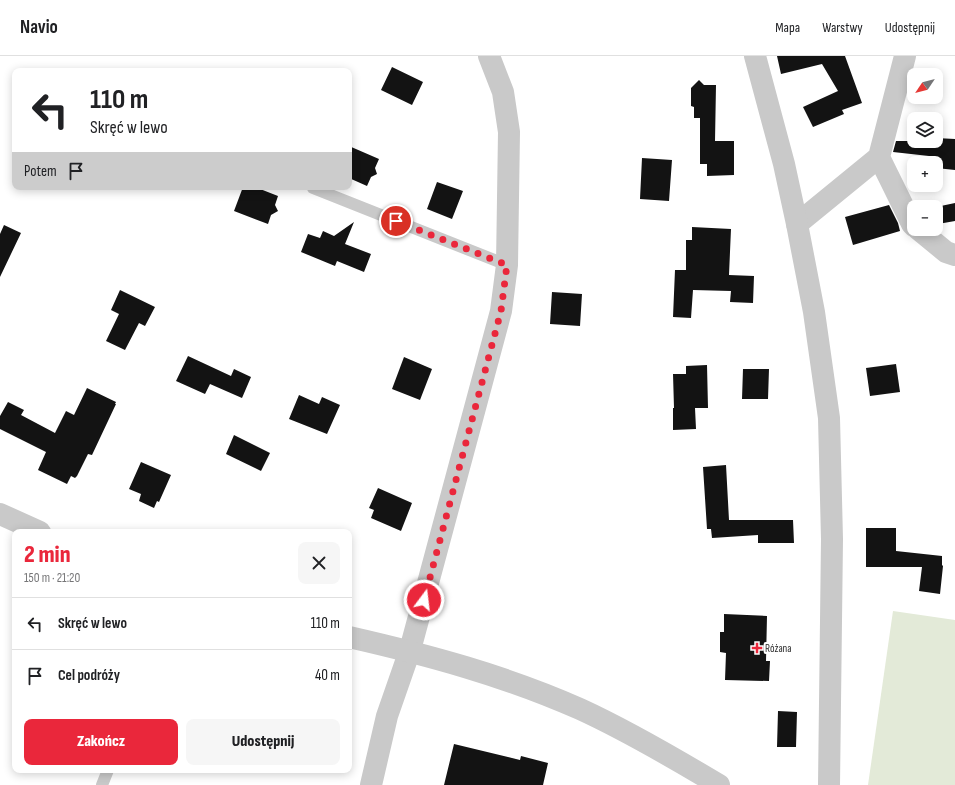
<!DOCTYPE html>
<html lang="pl">
<meta charset="utf-8">
<style>
body{margin:0;font-family:"Sofia Sans Condensed",sans-serif;background:#f6f6f6;color:#202124;height:100vh;display:flex;flex-direction:column;font-size:15px;white-space:nowrap}
*{box-sizing:border-box;margin:0}
p{font-size:13px;color:#757577}
.icon{flex:none;width:22px;height:22px;fill:none;stroke:currentColor;stroke-width:2;stroke-linecap:round;stroke-linejoin:round}
.map{position:relative;flex:1;overflow:hidden}
.drawer{position:absolute;left:12px;top:473px;width:340px;height:244px;display:flex;flex-direction:column;background:#fff;border-radius:8px;box-shadow:0 2px 10px #0003}
.drawer>*{flex:none}
.hud{position:absolute;left:12px;top:12px;width:340px;height:122px;border-radius:8px;box-shadow:0 2px 10px #0003;background:#fff;color:#202124;overflow:hidden}
.needle{width:26px;rotate:235deg}
.controls{position:absolute;left:907px;top:12px;display:grid;gap:8px}
.controls a{display:grid;place-items:center;width:36px;height:36px;border-radius:8px;background:#fff;box-shadow:0 2px 10px #0003;font-size:20px}
.pin{position:absolute;display:grid;place-items:center;width:34px;height:34px;color:#fff;margin:-17px;border:2px solid #fff;border-radius:50%;box-shadow:0 1px 4px #0007}
.me{position:absolute;width:44px;margin:-22px;rotate:15deg;stroke-linejoin:round;filter:drop-shadow(0 0 3px #0008)}
.turn{display:flex;align-items:center;gap:14px;height:84px;padding:0 12px;font-size:18px}
.turn .icon{width:52px;height:52px;stroke-width:2.5}
.turn b{display:block;font-size:28px;line-height:34px}
.then{display:flex;align-items:center;height:38px;padding:0 12px;background:#0003;gap:8px;font-size:15px}
.round{display:grid;place-items:center;flex:none;width:42px;height:42px;border-radius:8px;background:#f6f6f6}
.summary{display:flex;align-items:center;justify-content:space-between;height:68px;padding:0 12px}
h1{font-size:24px;font-weight:800;line-height:30px;color:#ea273b}
.primary-button{display:flex;gap:8px;margin-top:auto;padding:8px 12px}
.primary-button a{flex:1;height:46px;border-radius:8px;background:#ea273b;color:#fff;font-size:16px;font-weight:800;line-height:46px;text-align:center}
.primary-button a+a{background:#f6f6f6;color:#202124}
ul{padding:0;list-style:none}
li{display:flex;align-items:center;gap:12px;height:52px;padding:0 12px;border-top:1px solid #e0e0e0}
li div{flex:1}
li b{display:block;font-size:15px}
li em{font-style:normal}
header{display:flex;align-items:center;gap:24px;box-sizing:border-box;height:56px;padding:0 20px;background:#fff;border-bottom:1px solid #e0e0e0}
header strong{font-size:19px}
nav{display:flex;gap:22px;margin-inline-start:auto;font-size:14px}
.map>svg:first-child{display:block}
.green{fill:#e3ead8}
.building{fill:#131313}
.lines{fill:none;stroke-linecap:round;stroke-linejoin:round}
.service{stroke:#c9c9c9;stroke-width:12}
.minor{stroke:#c9c9c9;stroke-width:22}
.tertiary{stroke:#c9c9c9;stroke-width:22}
.route{stroke:#ea273b;stroke-width:7;stroke-dasharray:0 12.6}
.poi-dot{fill:#ea273b;stroke:#fff;stroke-width:1.5}
.labels{text-anchor:middle;stroke-width:4;stroke-linejoin:round;paint-order:stroke}
.poi-label{font-size:11px;fill:#2c2c2c;stroke:#fff;text-anchor:start}
</style>
<header>
<strong>Navio</strong>
<nav><a>Mapa</a><a>Warstwy</a><a>Udostępnij</a></nav>
</header>
<div class="map">
<svg width="955" height="729" viewBox="0 0 955 729">
<rect width="100%" height="100%" fill="#fff"/>
<!-- green -->
<path class="green" d="M 893,555 L 955,564 L 955,729 L 868,729 Z"/>
<!-- building -->
<path class="building" d="M 777,0 L 845,0 L 862,47 L 842,54 L 844,58 L 813,71 L 803,51 L 838,35 L 822,8 L 781,18 Z
M 392,11 L 423,26 L 412,49 L 381,34 Z
M 699,24 L 704,29 L 716,29 L 715,85 L 734,85 L 734,119 L 707,120 L 707,108 L 700,108 L 700,62 L 694,62 L 694,51 L 691,50 L 691,32 Z
M 936,82 L 955,83 L 955,114 L 936,112 L 936,107 L 928,107 L 929,100 L 893,96 L 896,85 L 936,85 Z
M 349,90 L 379,103 L 375,112 L 377,118 L 371,121 L 367,130 L 349,122 Z
M 642,102 L 672,104 L 669,145 L 640,143 Z
M 437,126 L 463,135 L 452,163 L 427,153 Z
M 243,131 L 255,131 L 278,140 L 275,149 L 278,155 L 271,159 L 268,168 L 234,155 Z
M 955,147 L 955,165 L 938,168 L 936,151 Z
M 889,149 L 898,167 L 900,175 L 853,189 L 845,161 Z
M 354,166 L 345,188 L 371,198 L 364,216 L 337,205 L 335,210 L 301,196 L 308,178 L 320,182 L 323,175 L 334,180 Z
M 4,169 L 21,177 L 0,221 L 0,178 Z
M 692,171 L 731,173 L 729,219 L 754,220 L 753,247 L 730,246 L 731,235 L 693,234 L 691,262 L 673,261 L 675,214 L 686,214 L 686,184 L 692,184 Z
M 120,234 L 155,251 L 145,270 L 139,267 L 125,294 L 106,285 L 119,258 L 111,254 Z
M 552,236 L 582,238 L 580,270 L 550,268 Z
M 188,300 L 231,320 L 234,313 L 251,321 L 242,342 L 210,328 L 205,338 L 176,325 Z
M 404,301 L 432,313 L 420,344 L 392,333 Z
M 896,308 L 900,336 L 870,340 L 866,312 Z
M 707,309 L 708,352 L 695,352 L 696,373 L 673,374 L 673,352 L 674,352 L 673,318 L 686,318 L 686,310 Z
M 743,313 L 769,313 L 768,343 L 742,343 Z
M 87,332 L 116,346 L 115,348 L 116,348 L 92,399 L 88,398 L 77,420 L 75,422 L 71,420 L 67,428 L 38,414 L 46,396 L 0,373 L 0,360 L 8,346 L 24,354 L 21,359 L 55,377 L 66,355 L 74,359 Z
M 299,339 L 319,348 L 322,341 L 340,349 L 327,378 L 289,363 Z
M 234,379 L 270,397 L 261,415 L 226,398 Z
M 141,406 L 171,419 L 159,446 L 157,445 L 154,452 L 139,445 L 141,438 L 129,433 Z
M 726,409 L 729,464 L 793,464 L 794,487 L 758,487 L 758,479 L 712,482 L 711,473 L 707,473 L 703,411 Z
M 378,432 L 412,447 L 401,475 L 371,462 L 374,454 L 369,452 Z
M 866,472 L 896,472 L 896,495 L 942,500 L 942,509 L 943,510 L 940,538 L 919,535 L 922,511 L 866,511 Z
M 724,558 L 767,560 L 766,605 L 770,605 L 769,625 L 725,624 L 726,597 L 720,596 L 720,576 L 724,576 Z
M 778,655 L 797,656 L 796,691 L 777,691 Z
M 454,688 L 520,704 L 521,700 L 548,707 L 543,729 L 444,729 Z"/>
<g class="lines">
<!-- service -->
<path class="service" d="M 313,132 L 507,209
M 102,729 L 108,714"/>
<!-- minor -->
<path class="minor" d="M 879,101 L 905,0
M 797,168 L 879,101 L 912,168 L 914,170
M 918,173 L 946,196 L 955,199
M 371,729 L 387,660 L 410,594 L 501,255 L 507,209 L 509,76 L 503,36 L 489,0"/>
<!-- tertiary -->
<path class="tertiary" d="M 755,0 L 784,108 L 797,168 L 814,256 L 829,362 L 832,483 L 829,729
M 0,458 L 40,476
M 349,581 C 428,599 506,620 580,653 C 628,675 674,702 719,729"/>
</g>
<g class="lines">
<!-- route -->
<path class="route" d="M 396,165 L 507,209 L 501,255 L 424,544"/>
</g>
<!-- markers -->
<path class="poi-dot" d="M755 586h4v4h4v4h-4v4h-4v-4h-4v-4h4z"/>
<g class="labels">
<!-- poi labels -->
<g class="poi-label">
<text x="765" y="596">Różana</text>
</g>
</g>
</svg>
<div class="controls">
<a><svg class="needle" viewBox="-14 -14 28 28"><path d="M0-13l5 13h-10z" fill="#e53935"/><path d="M0 13l5-13h-10z" fill="#757577"/></svg></a>
<a><svg class="icon" aria-label="layers" viewBox="0 0 24 24"><path d="M12 4l9 5-9 5-9-5zM3 14l9 5 9-5"/></svg></a>
<a>+</a>
<a>−</a>
</div>
<div class="pin" style="left:396px;top:165px;background:#d93025"><svg class="icon" aria-label="arrive" viewBox="0 0 24 24"><path d="M6 21V4h12l-3 4 3 4H6"/></svg></div>
<svg class="me" style="left:424px;top:544px" viewBox="-20 -20 40 40"><circle r="17" fill="#ea273b" stroke="#fff" stroke-width="3"/><path d="M0-11L8 9 0 5-8 9z" fill="#fff"/></svg>
<div class="hud">
<div class="turn"><svg class="icon" aria-label="left" viewBox="0 0 24 24"><path d="M17 20v-9H6M10 6l-5 5 5 5"/></svg><div><b>110 m</b>Skręć w lewo</div></div>
<div class="then">Potem<svg class="icon" aria-label="arrive" viewBox="0 0 24 24"><path d="M6 21V4h12l-3 4 3 4H6"/></svg></div>
</div>
<section class="drawer">
<div class="summary"><div><h1>2 min</h1><p>150 m · 21:20</p></div><a class="round"><svg class="icon" aria-label="close" viewBox="0 0 24 24"><path d="M6 6l12 12M18 6L6 18"/></svg></a></div>
<ul>
<li><svg class="icon" aria-label="left" viewBox="0 0 24 24"><path d="M17 20v-9H6M10 6l-5 5 5 5"/></svg><div><b>Skręć w lewo</b></div><em>110 m</em></li>
<li><svg class="icon" aria-label="arrive" viewBox="0 0 24 24"><path d="M6 21V4h12l-3 4 3 4H6"/></svg><div><b>Cel podróży</b></div><em>40 m</em></li>
</ul>
<div class="primary-button"><a>Zakończ</a><a>Udostępnij</a></div>
</section>
</div>
